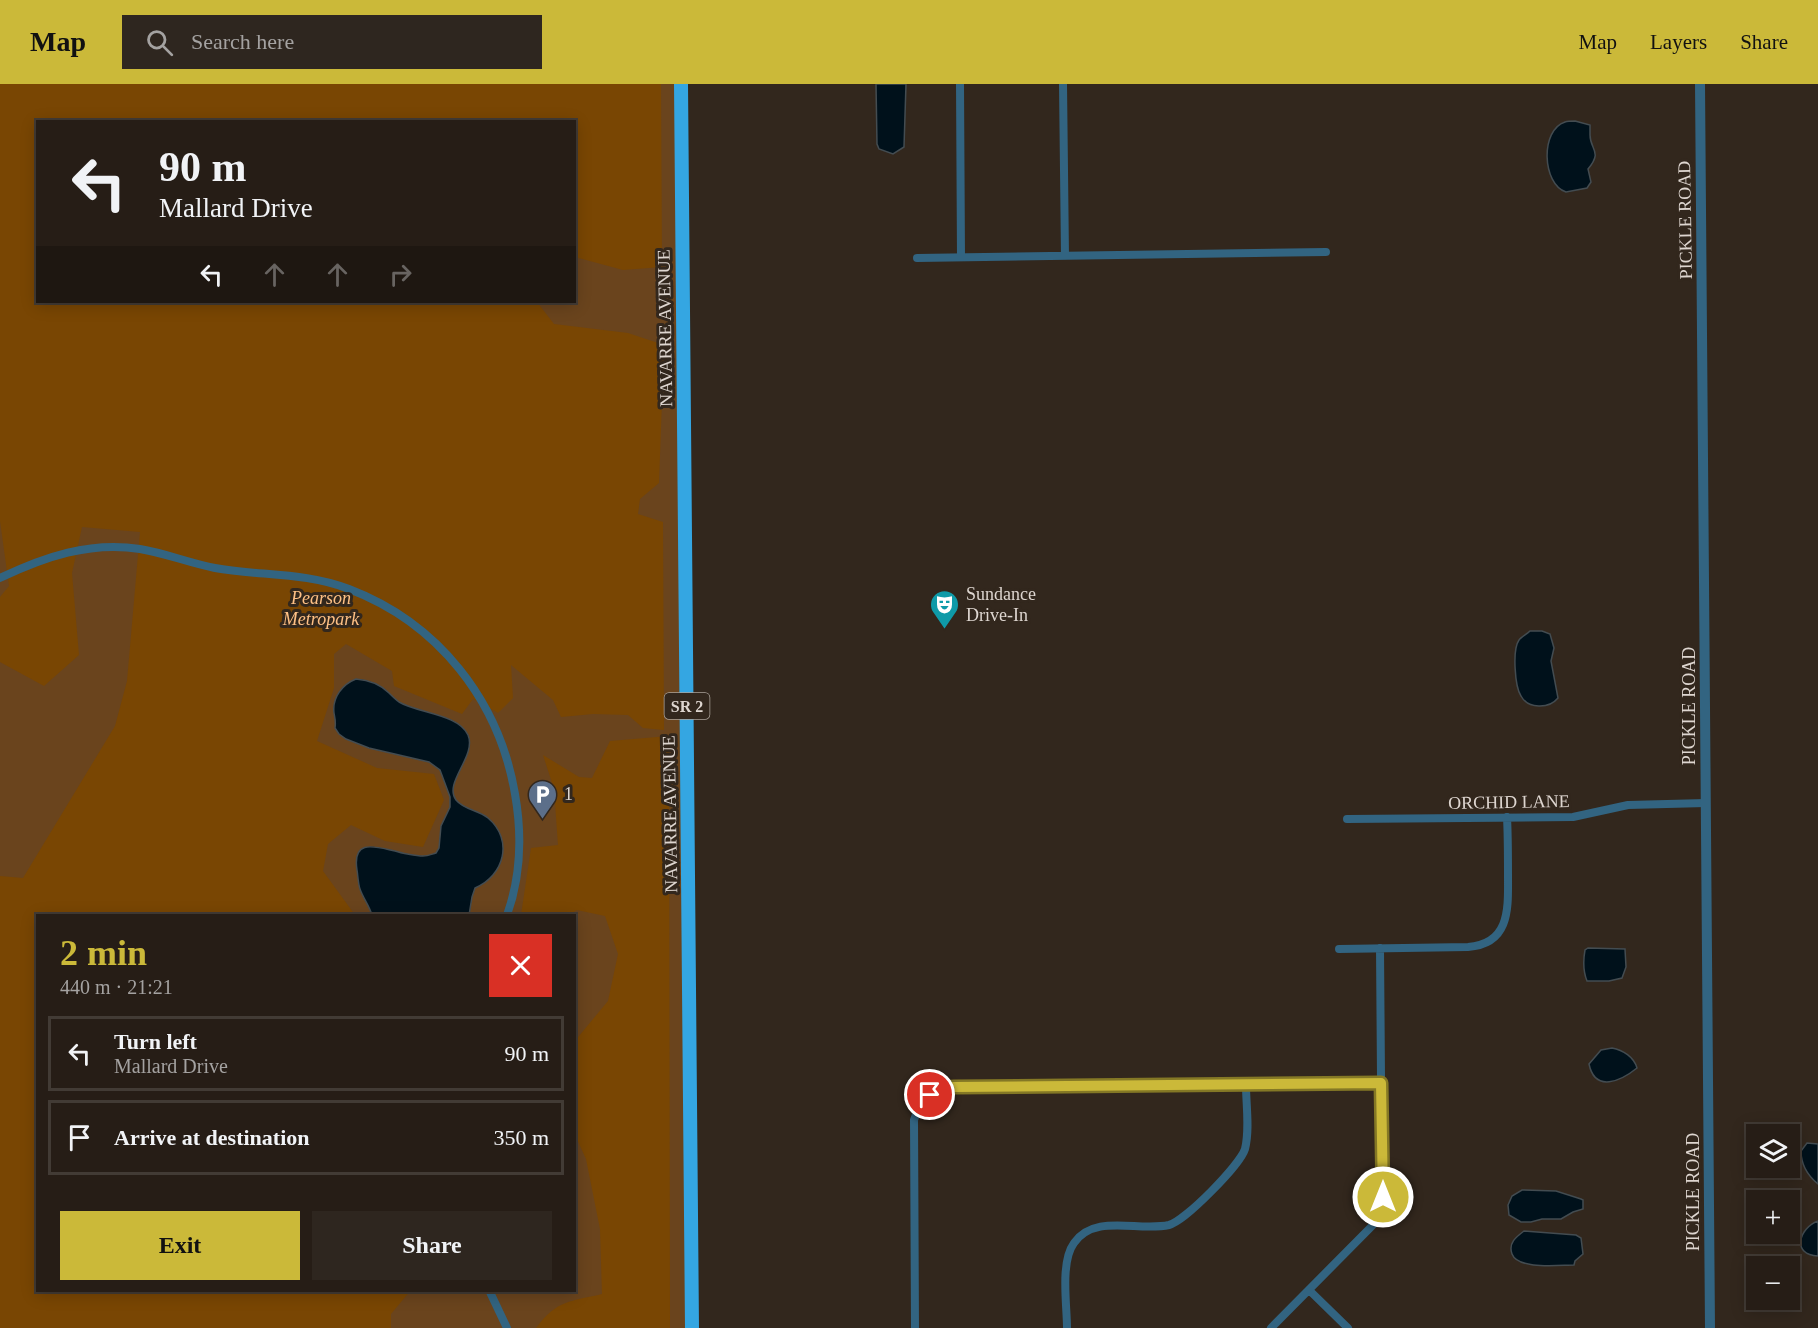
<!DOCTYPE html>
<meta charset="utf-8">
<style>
body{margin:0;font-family:Georgia,serif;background:#2e261f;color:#f1f3f6;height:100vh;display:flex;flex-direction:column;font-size:22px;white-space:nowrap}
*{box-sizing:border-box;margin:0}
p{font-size:20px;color:#a4a2a1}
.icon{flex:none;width:33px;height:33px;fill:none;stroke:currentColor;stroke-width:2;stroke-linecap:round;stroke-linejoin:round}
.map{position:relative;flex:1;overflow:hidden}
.sheet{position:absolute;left:36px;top:830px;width:540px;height:378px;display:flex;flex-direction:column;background:#261d16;border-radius:0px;box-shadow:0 3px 15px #0003,0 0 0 2px #423b35}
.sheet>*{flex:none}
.banner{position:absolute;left:36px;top:36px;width:540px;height:183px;border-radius:0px;box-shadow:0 3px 15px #0003,0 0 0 2px #423b35;background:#261d16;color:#f1f3f6;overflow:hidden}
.tools{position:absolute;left:1746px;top:1040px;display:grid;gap:12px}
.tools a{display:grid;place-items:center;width:54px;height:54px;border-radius:0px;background:#261d16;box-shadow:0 3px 15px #0003,0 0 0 2px #423b35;font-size:30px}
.pin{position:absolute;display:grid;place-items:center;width:51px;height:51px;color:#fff;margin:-26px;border:3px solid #fff;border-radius:50%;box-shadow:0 2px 6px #0007}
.me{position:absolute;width:66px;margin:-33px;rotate:0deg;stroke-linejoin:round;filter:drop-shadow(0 0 4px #0008)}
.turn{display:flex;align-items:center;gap:21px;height:126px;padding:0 24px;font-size:27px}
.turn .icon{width:78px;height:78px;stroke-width:2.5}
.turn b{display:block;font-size:42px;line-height:51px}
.lanes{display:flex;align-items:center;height:57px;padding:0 24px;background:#0003;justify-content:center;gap:30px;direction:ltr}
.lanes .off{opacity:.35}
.round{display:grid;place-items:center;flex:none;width:63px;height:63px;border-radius:0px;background:#2e261f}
.head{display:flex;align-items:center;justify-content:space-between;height:102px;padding:0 24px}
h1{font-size:36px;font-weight:600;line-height:45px;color:#cbb939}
.button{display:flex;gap:12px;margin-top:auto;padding:12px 24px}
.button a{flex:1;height:69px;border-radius:0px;background:#cbb939;color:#111;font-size:24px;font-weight:600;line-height:69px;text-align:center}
.button a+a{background:#2e261f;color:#f1f3f6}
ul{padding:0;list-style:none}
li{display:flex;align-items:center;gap:18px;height:75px;margin:0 12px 9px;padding:0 12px;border:3px solid #423b35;border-radius:0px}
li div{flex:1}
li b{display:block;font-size:22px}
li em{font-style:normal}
header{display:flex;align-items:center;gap:36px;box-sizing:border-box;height:84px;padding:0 30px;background:#cbb939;color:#111}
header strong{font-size:28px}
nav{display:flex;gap:33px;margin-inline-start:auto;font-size:21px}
.search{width:420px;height:54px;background:#2e261f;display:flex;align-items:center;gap:15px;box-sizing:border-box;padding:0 21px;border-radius:0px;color:#a4a2a1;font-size:22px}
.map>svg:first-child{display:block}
.green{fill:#6a441d;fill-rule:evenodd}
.forest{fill:#794603}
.water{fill:#00111b;stroke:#434c51;stroke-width:1.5}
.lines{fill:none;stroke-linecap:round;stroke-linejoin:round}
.minor{stroke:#326481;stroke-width:8}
.tertiary{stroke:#326481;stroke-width:10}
.trunk{stroke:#34a6e2;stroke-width:14}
.route-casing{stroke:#847825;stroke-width:15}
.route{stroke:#cbb939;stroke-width:10}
.labels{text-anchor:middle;stroke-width:6;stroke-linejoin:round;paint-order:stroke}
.shield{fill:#32271d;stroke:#aaa29a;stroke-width:1.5}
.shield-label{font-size:16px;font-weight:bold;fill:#ded6d0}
.street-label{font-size:18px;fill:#ded6d0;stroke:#32271d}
.poi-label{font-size:18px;fill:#ded6d0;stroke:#32271d;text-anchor:start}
.park-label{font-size:18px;font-style:italic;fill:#fec085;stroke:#32271d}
</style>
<header>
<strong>Map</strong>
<div class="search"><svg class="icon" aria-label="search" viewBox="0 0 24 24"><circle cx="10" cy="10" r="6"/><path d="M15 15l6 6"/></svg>Search here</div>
<nav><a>Map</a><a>Layers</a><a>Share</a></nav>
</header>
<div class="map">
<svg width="1818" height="1244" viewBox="0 0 1818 1244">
<rect width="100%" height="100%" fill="#32271d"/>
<!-- green -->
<path class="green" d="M 0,0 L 681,0 L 692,1244 L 0,1244 ZM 38,38 L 574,38 L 574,218 L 38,218 ZM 38,831 L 574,831 L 574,1206 L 38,1206 Z"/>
<!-- forest -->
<path class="forest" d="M 0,0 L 661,0 L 662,183 L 623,186 L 575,173 L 574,38 L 38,38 L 38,218 L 537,218 L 554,240 L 628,249 L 664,261 L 659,399 L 640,415 L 638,430 L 663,438 L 664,646 L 643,644 L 628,631 L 593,630 L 561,633 L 553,616 L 511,581 L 513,614 L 498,629 L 473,615 L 462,630 L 394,602 L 392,587 L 346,560 L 334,570 L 334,604 L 317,657 L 377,684 L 434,690 L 444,716 L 423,763 L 385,757 L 351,741 L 328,760 L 323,787 L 355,831 L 38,831 L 38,1206 L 411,1206 L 391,1230 L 391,1244 L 0,1244 L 0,792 L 23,794 L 115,642 L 127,597 L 140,448 L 82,443 L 72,489 L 79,571 L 44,602 L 0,578 L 0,513 L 9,502 L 0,437 Z
M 669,652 L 670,1244 L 536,1244 C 558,1215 570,1218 602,1210 L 600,1145 L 586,1075 L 575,1051 L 574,958 L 608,917 L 618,870 L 605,832 L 577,826 L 569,831 L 521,831 L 531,764 L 558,761 L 554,705 L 543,671 L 579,693 L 592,694 L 610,657 Z"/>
<!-- water -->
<path class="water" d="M 876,0 L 906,0 L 904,63 L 893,70 L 879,65 L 877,60 Z
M 1575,37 L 1590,41 C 1590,44 1590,48 1590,51 C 1590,66 1603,67 1588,85 L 1591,98 L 1587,104 L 1566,108 C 1542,100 1540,46 1565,38 C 1568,37 1571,37 1575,37 Z
M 1530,547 L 1542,547 L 1550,550 L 1554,564 L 1551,577 L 1558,614 C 1549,625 1528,625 1521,612 C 1515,603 1512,566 1519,556 C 1521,553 1527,550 1530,547 Z
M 356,595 C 369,596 380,600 389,609 C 392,612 396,616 399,618 C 417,629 459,630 468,651 C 477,672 443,699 456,716 C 464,726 479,726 488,734 C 514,756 504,792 475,804 L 472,813 L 469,831 L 372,831 C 369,821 363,814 360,805 C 358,799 358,792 357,786 C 352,754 376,763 395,767 C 401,769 416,772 423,772 C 428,772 432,770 436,769 L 439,764 L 441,742 L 450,723 L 450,713 L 440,686 L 429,678 L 369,664 L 346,655 L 339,650 L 335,644 C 336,637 335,635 334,629 C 332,613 343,600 356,595 Z
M 1588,864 L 1625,865 L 1626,883 L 1622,894 L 1609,897 L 1587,897 C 1583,887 1583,877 1585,866 Z
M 1612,964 C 1623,966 1634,973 1637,984 C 1621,997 1595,1009 1589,980 L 1601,966 Z
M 1807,1059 L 1818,1060 L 1818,1100 C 1807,1091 1801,1081 1801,1067 Z
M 1522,1106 L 1556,1107 L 1581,1115 L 1583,1116 L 1583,1125 L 1573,1128 L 1561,1135 L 1542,1135 L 1531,1138 L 1521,1138 L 1509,1131 L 1508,1121 L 1512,1112 Z
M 1818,1137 L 1818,1172 C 1791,1171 1799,1144 1818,1137 Z
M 1524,1147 L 1576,1151 L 1581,1154 L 1583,1170 L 1575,1177 L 1574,1181 C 1559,1181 1518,1186 1512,1170 C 1508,1159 1516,1153 1524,1147 Z"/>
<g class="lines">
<!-- minor -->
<path class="minor" d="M 960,0 L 961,173
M 1063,0 L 1065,172
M 917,174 L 1326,168
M 0,494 C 44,473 90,457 140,465 C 165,469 189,479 215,484 C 259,492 306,488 349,505 C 438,539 499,616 515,710 C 522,750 521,792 507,831
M 1347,735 L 1573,733 L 1628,721 L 1706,719
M 1339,865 L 1468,863 C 1511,860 1508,823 1508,791 C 1508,772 1508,752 1507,733
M 489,1206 L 507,1244
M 1309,1206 L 1348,1244
M 915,1244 L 914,1036 C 920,1016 933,1005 954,1003 L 1381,999
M 1067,1244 C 1067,1221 1060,1178 1074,1159 C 1095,1129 1138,1148 1169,1141 C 1185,1137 1240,1081 1245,1065 C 1250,1045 1246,1021 1246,1001
M 1271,1244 L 1373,1141 L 1382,1123 L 1380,864"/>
<!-- tertiary -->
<path class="tertiary" d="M 1700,0 L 1710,1244"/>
<!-- trunk -->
<path class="trunk" d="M 681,0 L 692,1244"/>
</g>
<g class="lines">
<defs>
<path id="route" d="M 930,1011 L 944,1004 L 954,1003 L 1381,999 L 1383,1113"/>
</defs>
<!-- route casing -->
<use href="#route" class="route-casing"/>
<!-- route -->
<use href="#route" class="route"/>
</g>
<!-- icons -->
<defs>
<symbol id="theatre-pin" viewBox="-11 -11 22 30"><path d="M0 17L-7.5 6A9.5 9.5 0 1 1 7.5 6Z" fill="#0f9aa8" stroke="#32271d"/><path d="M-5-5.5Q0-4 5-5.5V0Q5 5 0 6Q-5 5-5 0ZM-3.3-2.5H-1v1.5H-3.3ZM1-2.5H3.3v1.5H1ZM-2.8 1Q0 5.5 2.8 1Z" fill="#fff"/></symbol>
<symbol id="parking-pin" viewBox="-11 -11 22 30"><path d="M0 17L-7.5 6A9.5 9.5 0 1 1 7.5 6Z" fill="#5c6f8a" stroke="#32271d"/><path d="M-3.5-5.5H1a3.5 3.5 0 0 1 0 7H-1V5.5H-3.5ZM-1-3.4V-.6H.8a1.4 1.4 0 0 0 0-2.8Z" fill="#fff"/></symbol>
</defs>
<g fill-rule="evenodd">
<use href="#theatre-pin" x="928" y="504" width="33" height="45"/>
<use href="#parking-pin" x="526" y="694" width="33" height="45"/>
</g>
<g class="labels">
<!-- shield labels -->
<rect class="shield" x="664.5" y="609" width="45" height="26" rx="4.5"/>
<g class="shield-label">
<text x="687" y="628">SR 2</text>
</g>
<!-- street labels -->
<g class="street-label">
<text transform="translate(1685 136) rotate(-91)" y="6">PICKLE ROAD</text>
<text transform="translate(665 244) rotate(-91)" y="6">NAVARRE AVENUE</text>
<text transform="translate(1689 622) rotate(-90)" y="6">PICKLE ROAD</text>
<text transform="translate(1509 718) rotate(-1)" y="6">ORCHID LANE</text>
<text transform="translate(670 730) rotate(-91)" y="6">NAVARRE AVENUE</text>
<text transform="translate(1693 1108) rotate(-90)" y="6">PICKLE ROAD</text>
</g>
<!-- poi labels -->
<g class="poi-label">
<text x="966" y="516">Sundance<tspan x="966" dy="21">Drive-In</tspan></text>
<text x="564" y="716">1</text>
</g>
<!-- park labels -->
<g class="park-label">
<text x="321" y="520">Pearson<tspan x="321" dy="21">Metropark</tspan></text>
</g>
</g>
</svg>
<div class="tools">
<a><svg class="icon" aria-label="layers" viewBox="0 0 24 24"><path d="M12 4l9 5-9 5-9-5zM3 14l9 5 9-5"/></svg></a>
<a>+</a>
<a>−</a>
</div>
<div class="pin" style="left:930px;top:1011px;background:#d93025"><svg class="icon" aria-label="arrive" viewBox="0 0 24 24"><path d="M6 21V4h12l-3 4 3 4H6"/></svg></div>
<svg class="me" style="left:1383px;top:1113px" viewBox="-20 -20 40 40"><circle r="17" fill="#cbb939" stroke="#fff" stroke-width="3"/><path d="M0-11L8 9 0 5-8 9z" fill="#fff"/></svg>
<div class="banner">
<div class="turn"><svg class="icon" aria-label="left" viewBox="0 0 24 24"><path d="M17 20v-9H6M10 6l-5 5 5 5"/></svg><div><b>90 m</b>Mallard Drive</div></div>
<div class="lanes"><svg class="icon" aria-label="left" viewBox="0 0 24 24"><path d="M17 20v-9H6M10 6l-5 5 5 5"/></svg><svg class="icon off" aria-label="ahead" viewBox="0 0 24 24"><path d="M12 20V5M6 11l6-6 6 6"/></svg><svg class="icon off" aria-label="ahead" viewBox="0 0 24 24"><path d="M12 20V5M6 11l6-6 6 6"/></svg><svg class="icon off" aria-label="right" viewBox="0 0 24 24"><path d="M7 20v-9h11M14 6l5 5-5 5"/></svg></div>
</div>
<section class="sheet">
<div class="head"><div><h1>2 min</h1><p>440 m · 21:21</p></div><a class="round" style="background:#d93025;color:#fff"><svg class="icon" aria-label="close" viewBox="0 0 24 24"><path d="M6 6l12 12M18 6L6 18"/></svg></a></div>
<ul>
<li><svg class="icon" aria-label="left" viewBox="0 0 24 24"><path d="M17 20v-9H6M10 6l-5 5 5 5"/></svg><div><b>Turn left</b><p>Mallard Drive</p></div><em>90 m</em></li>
<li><svg class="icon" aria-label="arrive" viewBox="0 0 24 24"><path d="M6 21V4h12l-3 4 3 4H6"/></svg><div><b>Arrive at destination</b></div><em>350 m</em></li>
</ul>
<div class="button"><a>Exit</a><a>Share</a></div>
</section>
</div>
